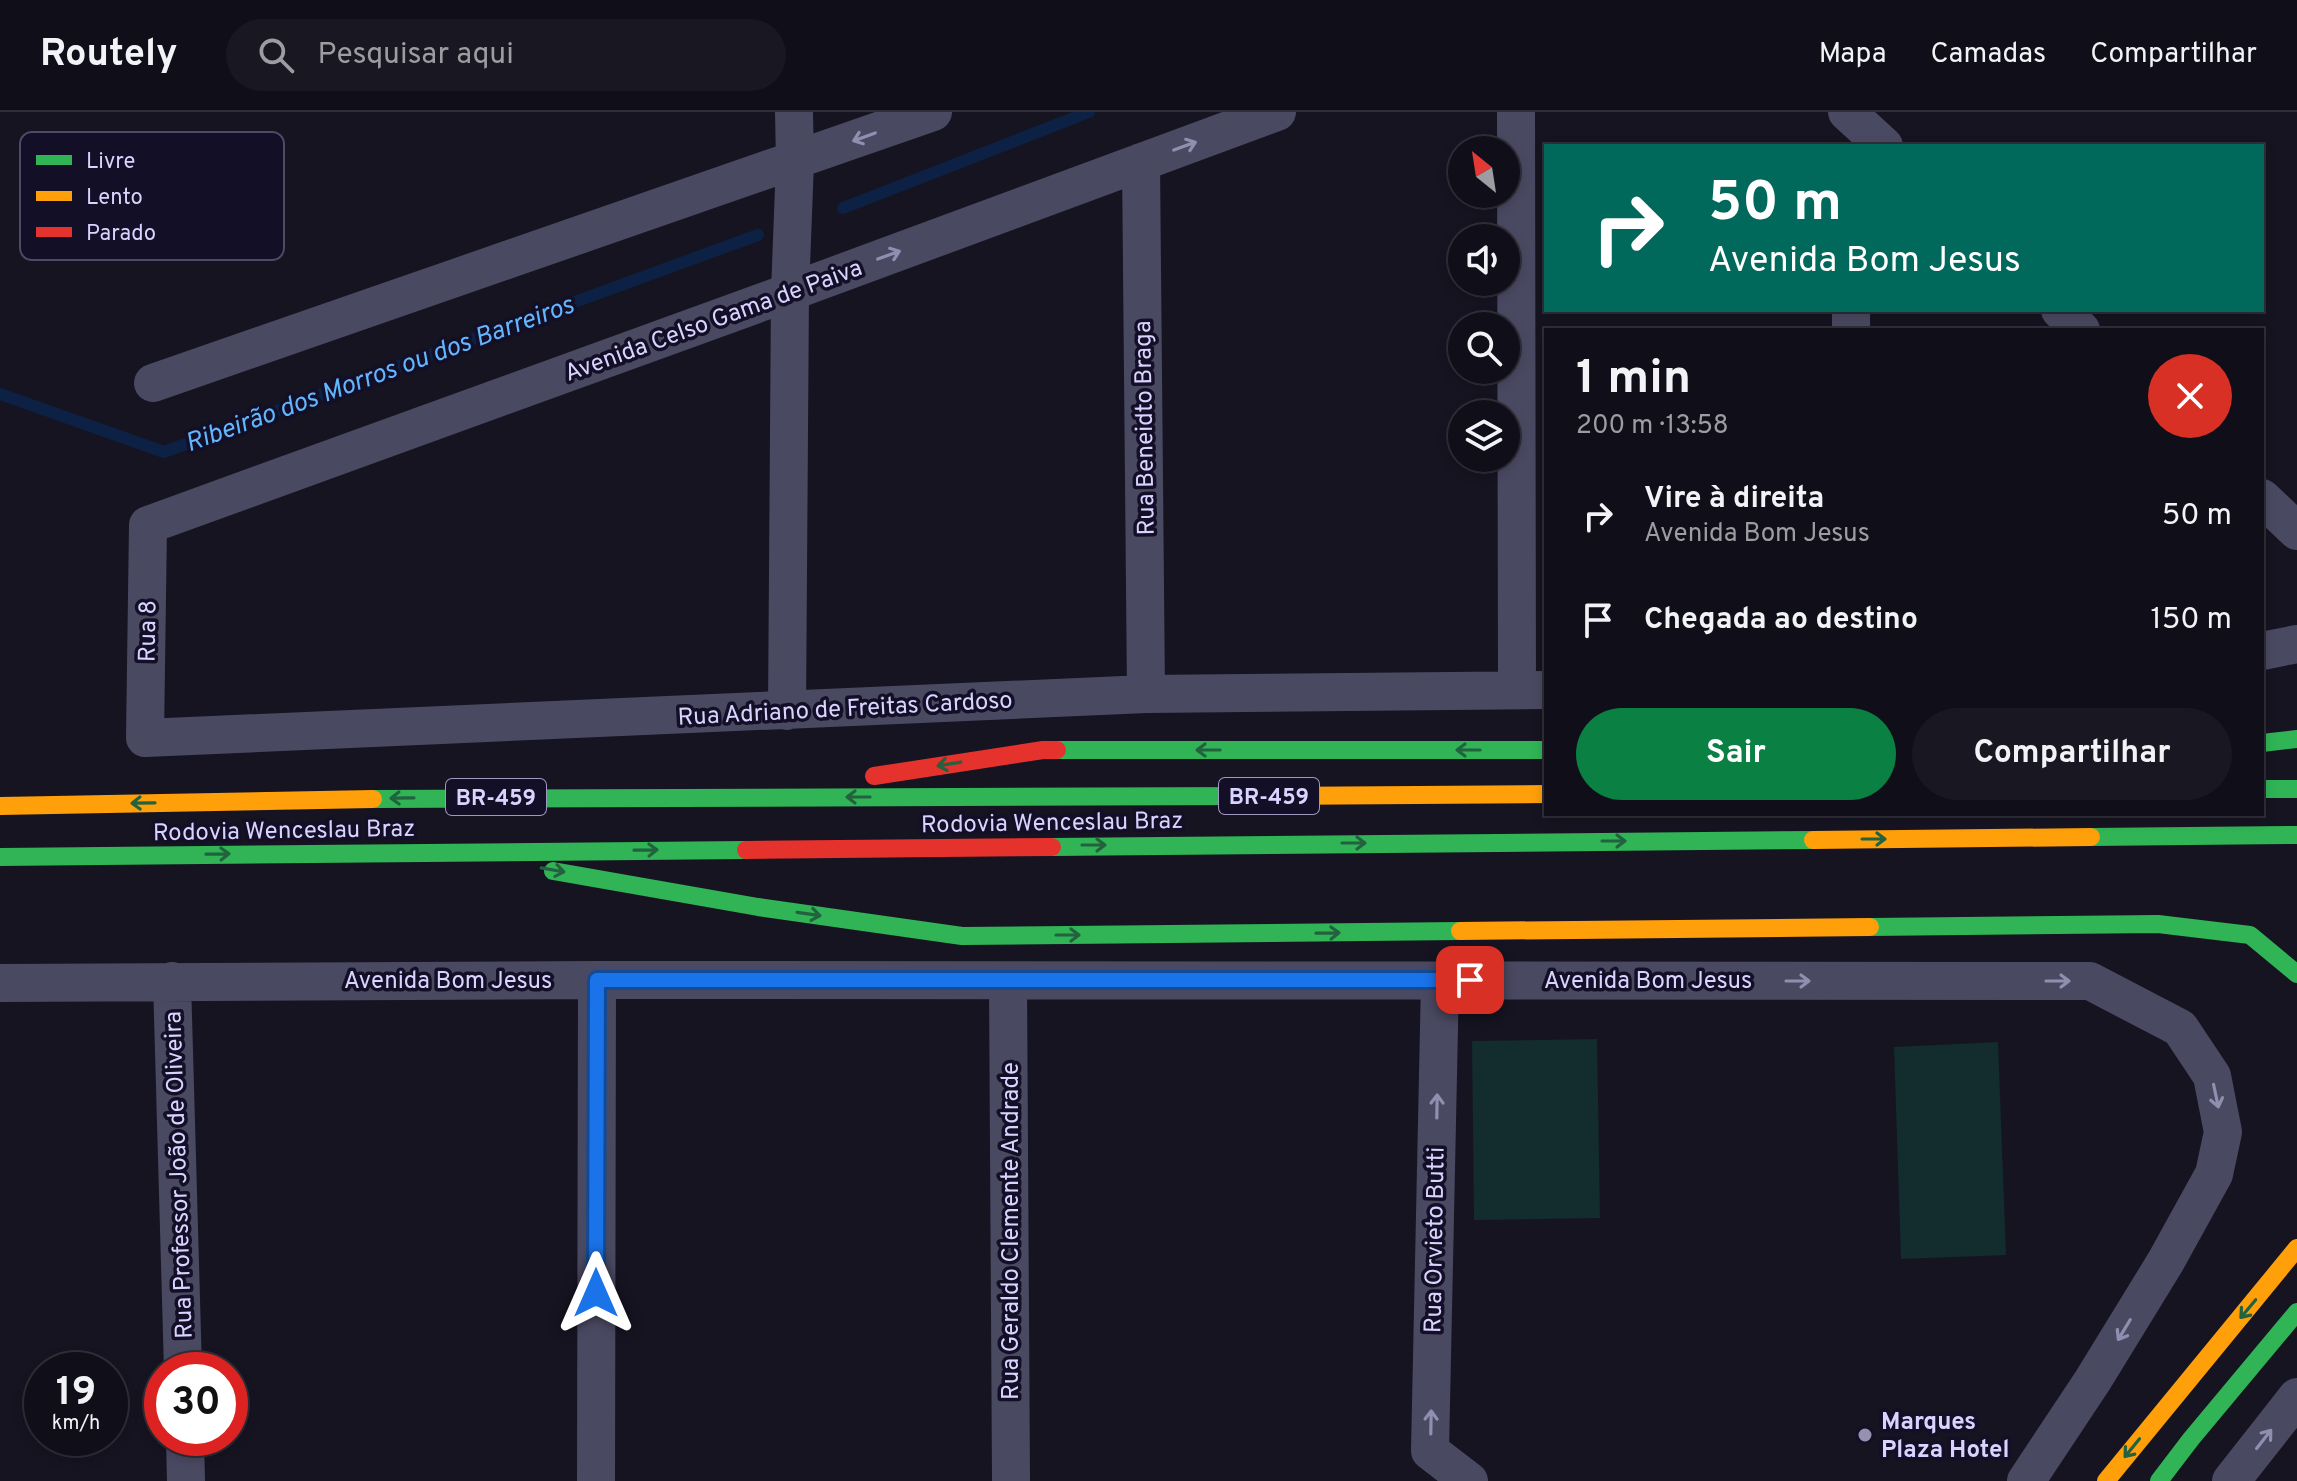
<!DOCTYPE html>
<html lang="pt">
<meta charset="utf-8">
<style>
body{margin:0;font-family:Overpass,sans-serif;background:#191822;color:#f1f3f6;height:100vh;display:flex;flex-direction:column;font-size:30px;white-space:nowrap}
*{box-sizing:border-box;margin:0}
p{font-size:26px;color:#9c9ca2}
.icon{flex:none;width:44px;height:44px;fill:none;stroke:currentColor;stroke-width:2;stroke-linecap:round;stroke-linejoin:round}
.map{position:relative;flex:1;overflow:hidden}
.details{position:absolute;left:1544px;top:216px;width:720px;height:488px;display:flex;flex-direction:column;background:#100f19;border-radius:0px;box-shadow:0 4px 12px #0003,0 0 0 2px #302f38}
.details>*{flex:none}
.hud{position:absolute;left:1544px;top:32px;width:720px;height:168px;border-radius:0px;box-shadow:0 4px 12px #0003,0 0 0 2px #302f38;background:#00695c;color:#fff;overflow:hidden}
.needle{width:52px;rotate:330deg}
.fabs{position:absolute;left:1448px;top:24px;display:grid;gap:16px}
.fabs a{display:grid;place-items:center;width:72px;height:72px;border-radius:50%;background:#100f19;box-shadow:0 4px 12px #0003,0 0 0 2px #302f38;font-size:40px}
.speed{position:absolute;left:24px;top:1240px;display:flex;gap:16px;font-size:40px;font-weight:700;text-align:center}
.speed>*{display:grid;place-content:center;width:104px;height:104px;border-radius:50%;background:#100f19;box-shadow:0 4px 12px #0003,0 0 0 2px #302f38;line-height:1}
.speed small{font-size:20px;font-weight:400}
.speed .limit{border:12px solid #d22;background:#fff;color:#111}
.pin{position:absolute;display:grid;place-items:center;width:68px;height:68px;color:#fff;margin:-34px;border-radius:16px;box-shadow:0 4px 12px #0006}
.me{position:absolute;width:88px;margin:-44px;rotate:0deg;stroke-linejoin:round;filter:drop-shadow(0 0 6px #0008)}
.turn{display:flex;align-items:center;gap:28px;height:168px;padding:0 32px;font-size:36px}
.turn .icon{width:104px;height:104px;stroke-width:2.5}
.turn b{display:block;font-size:56px;line-height:68px}
.round{display:grid;place-items:center;flex:none;width:84px;height:84px;border-radius:42px;background:#191822}
.overview{display:flex;align-items:center;justify-content:space-between;height:136px;padding:0 32px}
h1{font-size:48px;font-weight:700;line-height:60px}
.primary-button{display:flex;gap:16px;margin-top:auto;padding:16px 32px}
.primary-button a{flex:1;height:92px;border-radius:48px;background:#0b8043;color:#fff;font-size:32px;font-weight:700;line-height:92px;text-align:center}
.primary-button a+a{background:#191822;color:#f1f3f6}
ul{padding:0;list-style:none}
li{display:flex;align-items:center;gap:24px;height:104px;padding:0 32px}
li div{flex:1}
li b{display:block;font-size:30px}
li em{font-style:normal}
header{display:flex;align-items:center;gap:48px;box-sizing:border-box;height:112px;padding:0 40px;background:#100f19;border-bottom:2px solid #302f38}
header strong{font-size:38px}
nav{display:flex;gap:44px;margin-inline-start:auto;font-size:28px}
.search{width:560px;height:72px;background:#191822;display:flex;align-items:center;gap:20px;box-sizing:border-box;padding:0 28px;border-radius:44px;color:#9c9ca2;font-size:30px}
.map>svg:first-child{display:block}
.green{fill:#132c2d}
.lines{fill:none;stroke-linecap:round;stroke-linejoin:round}
.stream{stroke:#0d2144;stroke-width:12}
.street{stroke:#4a4962;stroke-width:38}
.fast{stroke:#30b455;stroke-width:18}
.slow{stroke:#ff9f0a;stroke-width:18}
.jam{stroke:#e5322d;stroke-width:18}
.oneway{stroke:#928eb0}
.oneway2{stroke:#22623e}
.route-casing{stroke:#114b97;stroke-width:20}
.route{stroke:#1a73e8;stroke-width:14}
.poi-dot{fill:#9591b1;stroke:#130f26;stroke-width:3}
.labels{text-anchor:middle;stroke-width:7;stroke-linejoin:round;paint-order:stroke}
.shield{fill:#130f26;stroke:#9e99be;stroke-width:2}
.shield-label{font-size:22px;font-weight:bold;fill:#d9d4ff}
.street-label{font-size:24px;fill:#d9d4ff;stroke:#130f26}
.poi-label{font-size:24px;font-weight:bold;fill:#d9d4ff;stroke:#130f26;text-anchor:start}
.water-label{font-size:26px;font-style:italic;fill:#62b6ff;stroke:#130f26}
.key{fill:#130f26;stroke:#4e4a67;stroke-width:2}
.key-label{font-size:22px;fill:#d9d4ff}
</style>
<header>
<strong>Routely</strong>
<div class="search"><svg class="icon" aria-label="search" viewBox="0 0 24 24"><circle cx="10" cy="10" r="6"/><path d="M15 15l6 6"/></svg>Pesquisar aqui</div>
<nav><a>Mapa</a><a>Camadas</a><a>Compartilhar</a></nav>
</header>
<div class="map">
<svg width="2297" height="1369" viewBox="0 0 2297 1369">
<rect width="100%" height="100%" fill="#161421"/>
<!-- green -->
<path class="green" d="M 1597,927 L 1600,1106 L 1474,1108 L 1472,929 Z
M 1998,930 L 2006,1143 L 1901,1147 L 1894,935 Z"/>
<g class="lines">
<!-- stream -->
<path class="stream" d="M 843,96 L 1089,0
M 0,282 L 164,340 L 758,123"/>
<!-- street -->
<path class="street" d="M 1277,0 L 790,180 L 148,413 L 145,626 L 1146,582 L 1546,578
M 1516,0 L 1517,578
M 1847,0 L 1884,34
M 1141,50 L 1146,582
M 1851,198 L 1851,218
M 2060,198 L 2081,218
M 153,271 L 933,0
M 2262,386 L 2297,419
M 2262,539 L 2297,532
M 787,599 L 790,180 L 795,50 L 794,0
M 1440,868 L 1430,1339 L 1469,1369
M 172,869 L 183,1258
M 1008,869 L 1011,1369
M 0,871 L 597,868 L 2090,869 L 2180,916 L 2212,964 L 2223,1020 L 2214,1062 L 2166,1149 L 2093,1268 L 2026,1369
M 185,1326 L 186,1369
M 596,1369 L 597,868
M 2231,1369 L 2297,1285"/>
<!-- fast -->
<path class="fast" d="M 2262,631 L 2297,627
M 1057,638 L 1546,638
M 2262,677 L 2297,677
M 373,687 L 1253,684
M 2091,725 L 2297,723
M 1052,735 L 1813,728
M 0,745 L 746,738
M 553,759 L 758,795 L 962,824 L 1460,819
M 1870,815 L 2158,812 L 2250,823 L 2297,862
M 2159,1369 L 2191,1327 L 2297,1200"/>
<!-- slow -->
<path class="slow" d="M 1253,684 L 1546,682
M 0,694 L 373,687
M 1813,728 L 2091,725
M 1460,819 L 1870,815
M 2106,1369 L 2297,1136"/>
<!-- jam -->
<path class="jam" d="M 874,664 L 1043,638 L 1057,638
M 746,738 L 1052,735"/>
</g>
<!-- one-way arrows -->
<defs><path id="oneway-shaft" d="M-6 0H5M1.5-3L5.5 0L1.5 3" fill="none" stroke-width="1.6" stroke-linecap="round" stroke-linejoin="round" transform="scale(2)"/></defs>
<g class="oneway">
<use href="#oneway-shaft" transform="translate(864 25) rotate(160)"/>
<use href="#oneway-shaft" transform="translate(1185 34) rotate(-20)"/>
<use href="#oneway-shaft" transform="translate(889 143) rotate(-20)"/>
<use href="#oneway-shaft" transform="translate(1798 869)"/>
<use href="#oneway-shaft" transform="translate(2058 869)"/>
<use href="#oneway-shaft" transform="translate(2216 984) rotate(78)"/>
<use href="#oneway-shaft" transform="translate(1437 994) rotate(-89)"/>
<use href="#oneway-shaft" transform="translate(2124 1218) rotate(121)"/>
<use href="#oneway-shaft" transform="translate(1431 1310) rotate(-89)"/>
<use href="#oneway-shaft" transform="translate(2264 1327) rotate(-52)"/>
</g>
<g class="oneway2">
<use href="#oneway-shaft" transform="translate(1208 638) rotate(-180)"/>
<use href="#oneway-shaft" transform="translate(1468 638) rotate(-180)"/>
<use href="#oneway-shaft" transform="translate(949 652) rotate(171)"/>
<use href="#oneway-shaft" transform="translate(858 685) rotate(-180)"/>
<use href="#oneway-shaft" transform="translate(402 686) rotate(179)"/>
<use href="#oneway-shaft" transform="translate(143 691) rotate(179)"/>
<use href="#oneway-shaft" transform="translate(1874 727)"/>
<use href="#oneway-shaft" transform="translate(1614 729)"/>
<use href="#oneway-shaft" transform="translate(1354 731)"/>
<use href="#oneway-shaft" transform="translate(1094 733)"/>
<use href="#oneway-shaft" transform="translate(646 738) rotate(-1)"/>
<use href="#oneway-shaft" transform="translate(218 742) rotate(-1)"/>
<use href="#oneway-shaft" transform="translate(553 758) rotate(10)"/>
<use href="#oneway-shaft" transform="translate(809 802) rotate(8)"/>
<use href="#oneway-shaft" transform="translate(1328 821) rotate(-1)"/>
<use href="#oneway-shaft" transform="translate(1068 823)"/>
<use href="#oneway-shaft" transform="translate(2248 1197) rotate(130)"/>
<use href="#oneway-shaft" transform="translate(2132 1336) rotate(129)"/>
</g>
<g class="lines">
<defs>
<path id="route" d="M 596,1181 L 597,868 L 1470,868"/>
</defs>
<!-- route casing -->
<use href="#route" class="route-casing"/>
<!-- route -->
<use href="#route" class="route"/>
</g>
<!-- markers -->
<circle class="poi-dot" cx="1865" cy="1323" r="8"/>
<g class="labels">
<!-- shield labels -->
<g class="shield">
<rect x="1219" y="666" width="100" height="36" rx="6"/>
<rect x="446" y="667" width="100" height="36" rx="6"/>
</g>
<g class="shield-label">
<text x="1269" y="692">BR-459</text>
<text x="496" y="693">BR-459</text>
</g>
<!-- street labels -->
<g class="street-label">
<text transform="translate(713 208) rotate(-20)" y="8">Avenida Celso Gama de Paiva</text>
<text transform="translate(1144 316) rotate(-91)" y="8">Rua Beneidto Braga</text>
<text transform="translate(147 519) rotate(-89)" y="8">Rua 8</text>
<text transform="translate(845 596) rotate(-3)" y="8">Rua Adriano de Freitas Cardoso</text>
<text transform="translate(1052 710) rotate(-1)" y="8">Rodovia Wenceslau Braz</text>
<text transform="translate(284 718) rotate(-1)" y="8">Rodovia Wenceslau Braz</text>
<text x="448" y="876">Avenida Bom Jesus</text>
<text x="1648" y="876">Avenida Bom Jesus</text>
<text transform="translate(178 1063) rotate(-92)" y="8">Rua Professor João de Oliveira</text>
<text transform="translate(1010 1119) rotate(-90)" y="8">Rua Geraldo Clemente Andrade</text>
<text transform="translate(1434 1128) rotate(-89)" y="8">Rua Orvieto Butti</text>
</g>
<!-- poi labels -->
<g class="poi-label">
<text x="1881" y="1317">Marques<tspan x="1881" dy="28">Plaza Hotel</tspan></text>
</g>
<!-- water labels -->
<g class="water-label">
<text transform="translate(379 261) rotate(-20)" y="9">Ribeirão dos Morros ou dos Barreiros</text>
</g>
</g>
<!-- legend -->
<rect x="20" y="20" width="264" height="128" rx="12" class="key"/>
<rect x="36" y="43" width="36" height="10" fill="#30b455"/>
<rect x="36" y="79" width="36" height="10" fill="#ff9f0a"/>
<rect x="36" y="115" width="36" height="10" fill="#e5322d"/>
<g class="key-label">
<text x="86" y="56">Livre</text>
<text x="86" y="92">Lento</text>
<text x="86" y="128">Parado</text>
</g>
</svg>
<div class="fabs">
<a><svg class="needle" viewBox="-14 -14 28 28"><path d="M0-13l5 13h-10z" fill="#e53935"/><path d="M0 13l5-13h-10z" fill="#9c9ca2"/></svg></a>
<a><svg class="icon" aria-label="sound" viewBox="0 0 24 24"><path d="M4 9h4l5-4v14l-5-4H4zM17 9q2 3 0 6"/></svg></a>
<a><svg class="icon" aria-label="search" viewBox="0 0 24 24"><circle cx="10" cy="10" r="6"/><path d="M15 15l6 6"/></svg></a>
<a><svg class="icon" aria-label="layers" viewBox="0 0 24 24"><path d="M12 4l9 5-9 5-9-5zM3 14l9 5 9-5"/></svg></a>
</div>
<div class="speed"><div>19<small>km/h</small></div><div class="limit">30</div></div>
<div class="pin" style="left:1470px;top:868px;background:#d93025"><svg class="icon" aria-label="arrive" viewBox="0 0 24 24"><path d="M6 21V4h12l-3 4 3 4H6"/></svg></div>
<svg class="me" style="left:596px;top:1181px" viewBox="-20 -20 40 40"><path d="M0-17L14 15 0 8-14 15z" fill="#1a73e8" stroke="#fff" stroke-width="4"/></svg>
<div class="hud">
<div class="turn"><svg class="icon" aria-label="right" viewBox="0 0 24 24"><path d="M7 20v-9h11M14 6l5 5-5 5"/></svg><div><b>50 m</b>Avenida Bom Jesus</div></div>
</div>
<section class="details">
<div class="overview"><div><h1>1 min</h1><p>200 m · 13:58</p></div><a class="round" style="background:#d93025;color:#fff"><svg class="icon" aria-label="close" viewBox="0 0 24 24"><path d="M6 6l12 12M18 6L6 18"/></svg></a></div>
<ul>
<li><svg class="icon" aria-label="right" viewBox="0 0 24 24"><path d="M7 20v-9h11M14 6l5 5-5 5"/></svg><div><b>Vire à direita</b><p>Avenida Bom Jesus</p></div><em>50 m</em></li>
<li><svg class="icon" aria-label="arrive" viewBox="0 0 24 24"><path d="M6 21V4h12l-3 4 3 4H6"/></svg><div><b>Chegada ao destino</b></div><em>150 m</em></li>
</ul>
<div class="primary-button"><a>Sair</a><a>Compartilhar</a></div>
</section>
</div>
